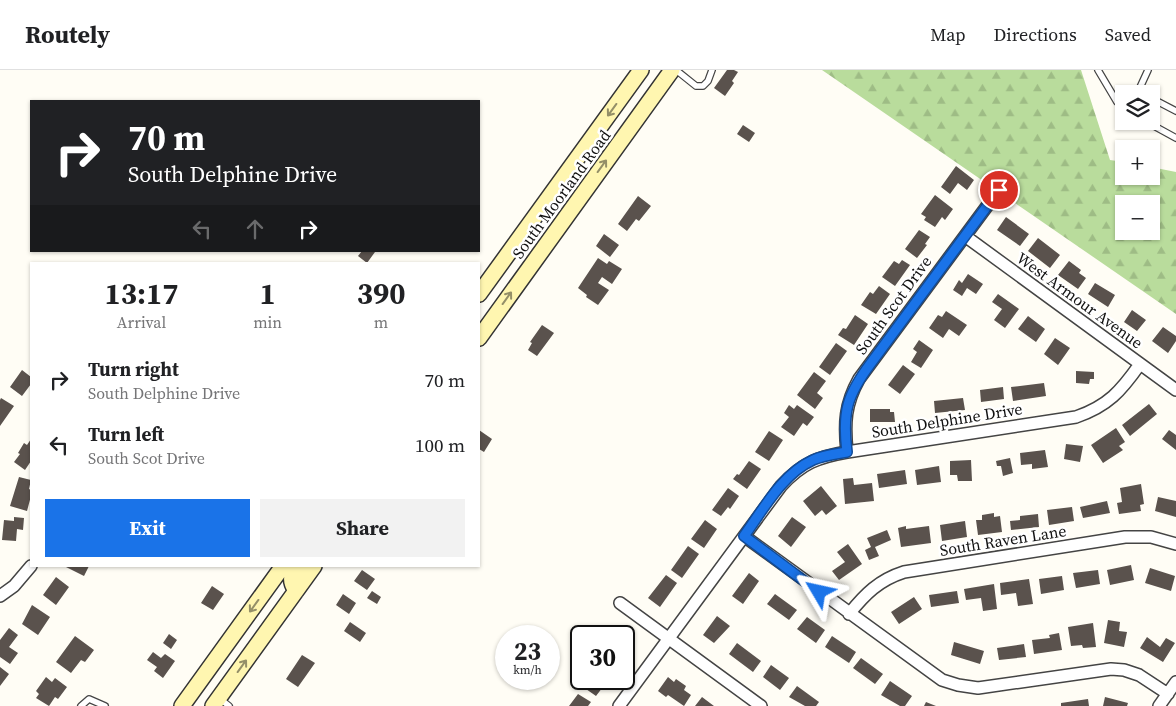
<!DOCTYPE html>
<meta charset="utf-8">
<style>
body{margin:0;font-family:"Source Serif 4",serif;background:#f2f2f2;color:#202124;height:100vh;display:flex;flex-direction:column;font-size:19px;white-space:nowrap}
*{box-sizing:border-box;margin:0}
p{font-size:16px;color:#757577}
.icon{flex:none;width:28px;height:28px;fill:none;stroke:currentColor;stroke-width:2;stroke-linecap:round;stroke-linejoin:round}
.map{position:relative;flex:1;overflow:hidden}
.side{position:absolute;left:30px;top:192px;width:450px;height:305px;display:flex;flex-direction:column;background:#fff;border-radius:0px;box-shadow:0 1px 4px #0004}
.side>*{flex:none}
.hud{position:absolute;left:30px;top:30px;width:450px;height:152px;border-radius:0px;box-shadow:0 1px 4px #0004;background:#202124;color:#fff;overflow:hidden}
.fabs{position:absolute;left:1115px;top:15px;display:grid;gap:10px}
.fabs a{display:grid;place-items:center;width:45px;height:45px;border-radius:0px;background:#fff;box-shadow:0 1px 4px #0004;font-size:25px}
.speed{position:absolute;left:495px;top:555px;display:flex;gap:10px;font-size:25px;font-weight:700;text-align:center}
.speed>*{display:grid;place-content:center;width:65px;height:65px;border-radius:50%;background:#fff;box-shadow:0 1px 4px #0004;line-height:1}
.speed small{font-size:12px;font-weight:400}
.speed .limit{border:2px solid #111;border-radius:8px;background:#fff;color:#111}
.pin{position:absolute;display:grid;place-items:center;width:42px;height:42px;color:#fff;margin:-21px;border:2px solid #fff;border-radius:50%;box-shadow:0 1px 5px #0007}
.me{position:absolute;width:55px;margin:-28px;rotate:306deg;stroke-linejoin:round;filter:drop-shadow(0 0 4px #0008)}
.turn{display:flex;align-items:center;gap:18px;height:105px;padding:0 15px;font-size:22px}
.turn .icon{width:65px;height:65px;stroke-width:2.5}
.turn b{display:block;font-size:35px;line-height:42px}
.lanes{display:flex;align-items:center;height:48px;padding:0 15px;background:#0003;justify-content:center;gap:25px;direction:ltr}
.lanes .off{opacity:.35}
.eta{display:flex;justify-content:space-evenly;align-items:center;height:85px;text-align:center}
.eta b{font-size:30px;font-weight:700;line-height:35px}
.action{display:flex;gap:10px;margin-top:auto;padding:10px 15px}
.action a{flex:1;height:58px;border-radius:0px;background:#1a73e8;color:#fff;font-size:20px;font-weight:700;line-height:58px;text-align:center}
.action a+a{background:#f2f2f2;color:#202124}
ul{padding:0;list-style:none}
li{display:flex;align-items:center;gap:15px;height:65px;padding:0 15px}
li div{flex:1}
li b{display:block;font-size:19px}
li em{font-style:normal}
header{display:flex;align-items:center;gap:30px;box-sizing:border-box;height:70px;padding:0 25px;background:#fff;border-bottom:1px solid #e0e0e0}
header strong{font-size:24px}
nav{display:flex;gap:28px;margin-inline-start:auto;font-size:18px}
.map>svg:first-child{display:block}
.forest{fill:url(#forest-firs);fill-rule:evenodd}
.building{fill:#5a524d}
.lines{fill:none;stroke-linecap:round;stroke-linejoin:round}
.service-casing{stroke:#444;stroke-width:8}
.minor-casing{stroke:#444;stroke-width:14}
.secondary-casing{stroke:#333;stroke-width:18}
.service{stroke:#fff;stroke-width:5.5}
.minor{stroke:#fff;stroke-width:11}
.secondary{stroke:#fff6b0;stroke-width:15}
.oneway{stroke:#948f68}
.route-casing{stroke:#114b97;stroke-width:12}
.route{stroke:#1a73e8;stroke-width:9}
.labels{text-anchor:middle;stroke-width:5;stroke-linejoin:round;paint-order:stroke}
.street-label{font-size:16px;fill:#111;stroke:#fff}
</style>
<header>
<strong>Routely</strong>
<nav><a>Map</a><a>Directions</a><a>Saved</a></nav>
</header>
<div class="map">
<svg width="1176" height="636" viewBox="0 0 1176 636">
<defs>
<pattern id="forest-firs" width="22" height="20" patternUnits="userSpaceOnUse" patternTransform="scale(1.25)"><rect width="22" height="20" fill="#b9dc9c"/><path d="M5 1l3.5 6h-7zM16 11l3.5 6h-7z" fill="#9ebc85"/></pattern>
</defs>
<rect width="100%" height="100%" fill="#fffdf5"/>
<!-- forest -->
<path class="forest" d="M 822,0 L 1081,0 L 1110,90 L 1124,92 L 1124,106 L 1151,106 L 1151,97 L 1176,102 L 1176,244 ZM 1124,134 L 1151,134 L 1151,161 L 1124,161 Z"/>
<!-- building -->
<path class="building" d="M 727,0 L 734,0 L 738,2 L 732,11 L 734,13 L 725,26 L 714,18 Z
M 743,55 L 755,63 L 749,72 L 737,64 Z
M 956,96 L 974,110 L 967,120 L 958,113 L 950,124 L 941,117 Z
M 935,125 L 953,139 L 945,150 L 942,147 L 935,157 L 924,150 L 926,147 L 921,144 Z
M 638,126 L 651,136 L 639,151 L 636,149 L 627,161 L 618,154 Z
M 1006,147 L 1029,164 L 1020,176 L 997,160 Z
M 919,160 L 930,167 L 925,174 L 927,175 L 917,188 L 905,179 Z
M 604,164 L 619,175 L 610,187 L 596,176 Z
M 1038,168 L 1060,185 L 1050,198 L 1028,181 Z
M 362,181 L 374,181 L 375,182 L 367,193 L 358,186 Z
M 598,188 L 607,194 L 609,191 L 622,199 L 612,214 L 602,207 L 598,213 L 609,220 L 598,235 L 586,227 L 587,225 L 578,218 Z
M 902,190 L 910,195 L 895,216 L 882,207 L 894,191 L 899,194 Z
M 1069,191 L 1081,200 L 1079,203 L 1086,208 L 1078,219 L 1058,205 Z
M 968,204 L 983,214 L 976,224 L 967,218 L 962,226 L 953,220 L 959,210 L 962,213 Z
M 1095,213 L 1115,225 L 1108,237 L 1088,224 Z
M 879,216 L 890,224 L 876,244 L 861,235 L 870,222 L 873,224 Z
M 998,224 L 1019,239 L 1005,258 L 994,250 L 1002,239 L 992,232 Z
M 1132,240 L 1146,250 L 1137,261 L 1124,252 Z
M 946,241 L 967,255 L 959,266 L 949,259 L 943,268 L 929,258 L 938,245 L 942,247 Z
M 855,245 L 868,254 L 854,275 L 838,265 L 843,258 L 846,259 Z
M 1028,246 L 1045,259 L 1036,272 L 1018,259 Z
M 542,255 L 554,263 L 537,286 L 528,280 L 532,273 L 530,272 Z
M 1163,257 L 1176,266 L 1176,271 L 1168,283 L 1152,271 Z
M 1055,268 L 1070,278 L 1058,295 L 1044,284 Z
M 919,270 L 933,280 L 921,298 L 911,292 L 917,282 L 913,279 Z
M 836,273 L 847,281 L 830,305 L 819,297 Z
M 903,295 L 915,304 L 900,324 L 888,315 Z
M 22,300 L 31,307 L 31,314 L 22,326 L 10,317 Z
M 1076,301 L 1094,302 L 1094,309 L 1090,309 L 1089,314 L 1076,313 Z
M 814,302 L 826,311 L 817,323 L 823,328 L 815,339 L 797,325 Z
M 1044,313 L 1046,326 L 1013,331 L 1011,317 Z
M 1003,317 L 1004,329 L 981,332 L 980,320 Z
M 1,328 L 14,336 L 0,356 L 0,330 Z
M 963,328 L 965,340 L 935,343 L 934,331 Z
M 1149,334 L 1157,344 L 1130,366 L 1122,355 Z
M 789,335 L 794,339 L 797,335 L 814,347 L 807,356 L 803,353 L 794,366 L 781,357 L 789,347 L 784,343 Z
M 870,339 L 890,339 L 890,342 L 894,342 L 895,352 L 870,352 Z
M 1116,358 L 1125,372 L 1119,376 L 1123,380 L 1103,393 L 1091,375 Z
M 479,360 L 492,369 L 484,382 L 479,379 Z
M 1169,360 L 1176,365 L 1176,380 L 1162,369 Z
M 769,361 L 783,370 L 769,391 L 755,382 Z
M 31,369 L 31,391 L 25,400 L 14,392 L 20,384 L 18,383 L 24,373 L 27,375 Z
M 1066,374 L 1083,376 L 1080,392 L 1064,389 Z
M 1045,380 L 1048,397 L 1032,399 L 1032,394 L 1021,395 L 1020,383 Z
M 1010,388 L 1013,403 L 1003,406 L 1001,396 L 997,396 L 996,391 Z
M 971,390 L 972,411 L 958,411 L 957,405 L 950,405 L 950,391 Z
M 749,391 L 761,399 L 747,419 L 733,409 L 737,404 L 739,405 Z
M 939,396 L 941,412 L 917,415 L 915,400 Z
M 905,400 L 907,414 L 879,418 L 877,404 Z
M 19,407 L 31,410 L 29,419 L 31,420 L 31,426 L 27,441 L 10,436 Z
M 853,408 L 854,415 L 872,413 L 874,431 L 845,434 L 843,409 Z
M 1141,414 L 1144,434 L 1140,435 L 1141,441 L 1119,444 L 1117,433 L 1122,432 L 1120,418 Z
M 821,416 L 837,436 L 826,445 L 822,440 L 815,446 L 803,431 Z
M 728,418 L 739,426 L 730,439 L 728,437 L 721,446 L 712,440 Z
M 1158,427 L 1176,431 L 1176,447 L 1155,441 Z
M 1107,431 L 1110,443 L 1083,448 L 1080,437 Z
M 1072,437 L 1074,451 L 1049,455 L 1047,440 Z
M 994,443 L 994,447 L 1000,446 L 1002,462 L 978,465 L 976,450 L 982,450 L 982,445 Z
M 1038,444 L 1039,457 L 1011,460 L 1010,451 L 1020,450 L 1020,446 Z
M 14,447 L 24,448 L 23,460 L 17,459 L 16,471 L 2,470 L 4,450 L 14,451 Z
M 792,447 L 806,457 L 791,477 L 778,466 Z
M 705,450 L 717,459 L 704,478 L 691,469 Z
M 965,451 L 967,467 L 942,471 L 940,455 Z
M 906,456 L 906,459 L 929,456 L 931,473 L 901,477 L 898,458 Z
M 887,460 L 891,470 L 875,477 L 879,486 L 869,490 L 865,480 L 871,477 L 867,468 Z
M 848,474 L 862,494 L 839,510 L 832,501 L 845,492 L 837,482 Z
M 688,476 L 699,484 L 682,508 L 671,500 Z
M 1131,495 L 1134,510 L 1110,515 L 1107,500 Z
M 64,496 L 89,496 L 84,506 Z
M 1150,498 L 1175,506 L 1171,521 L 1145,513 Z
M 362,500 L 375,509 L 367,520 L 354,511 Z
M 1098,500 L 1100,514 L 1076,518 L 1073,503 Z
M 749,503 L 759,511 L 743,534 L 732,526 Z
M 666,505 L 677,513 L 660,537 L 648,528 Z
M 1062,506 L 1064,520 L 1041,524 L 1039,509 Z
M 56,507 L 69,517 L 56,535 L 43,525 Z
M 1029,509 L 1033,534 L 1018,536 L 1016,523 L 1001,525 L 1000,513 Z
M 994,514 L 997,539 L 983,541 L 981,528 L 966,530 L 964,519 Z
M 212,516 L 224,524 L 213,540 L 201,533 Z
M 372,521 L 381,527 L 377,534 L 367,528 Z
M 957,521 L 959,533 L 931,537 L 929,525 Z
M 343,524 L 356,533 L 349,544 L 336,535 Z
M 775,524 L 797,540 L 789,550 L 767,534 Z
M 914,527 L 922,539 L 899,554 L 891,542 Z
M 32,535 L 50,547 L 38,565 L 22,554 Z
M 717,546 L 730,556 L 714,573 L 703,565 Z
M 807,547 L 825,560 L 816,573 L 797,559 Z
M 1108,550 L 1120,552 L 1119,561 L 1127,562 L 1124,577 L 1104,573 Z
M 350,552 L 366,563 L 360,572 L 344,561 Z
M 1093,553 L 1096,577 L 1083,578 L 1082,575 L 1071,576 L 1068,557 Z
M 9,558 L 18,565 L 9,577 L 18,583 L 10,594 L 0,587 L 0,570 Z
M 1059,563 L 1062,580 L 1034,584 L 1032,570 L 1050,568 L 1049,565 Z
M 169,564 L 177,570 L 171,579 L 163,573 Z
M 75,566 L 94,580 L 85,592 L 81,590 L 71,603 L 56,592 Z
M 832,566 L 856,582 L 849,593 L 825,577 Z
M 624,567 L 634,575 L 624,588 Z
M 1147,567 L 1160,577 L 1166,568 L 1175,573 L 1163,592 L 1140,578 Z
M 954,572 L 984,581 L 980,594 L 951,585 Z
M 737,573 L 761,591 L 753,602 L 729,584 Z
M 1024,574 L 1026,587 L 999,590 L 997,578 Z
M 153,582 L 161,588 L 165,584 L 175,591 L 163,608 L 154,601 L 157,597 L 147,590 Z
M 302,585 L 315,593 L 298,617 L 286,609 Z
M 861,588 L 883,604 L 875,614 L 853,598 Z
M 771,595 L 789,608 L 780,620 L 763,607 Z
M 0,597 L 9,604 L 0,616 Z
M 46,607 L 52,612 L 55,608 L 67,617 L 58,629 L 55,627 L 49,636 L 36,628 L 39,624 L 36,621 Z
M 668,607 L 674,612 L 676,609 L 686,616 L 684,620 L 691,625 L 684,636 L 668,625 L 666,627 L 658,621 Z
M 590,609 L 609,609 L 596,626 L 586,619 L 589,614 L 587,613 Z
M 890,611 L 912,626 L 905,636 L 900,636 L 881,625 Z
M 797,616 L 819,632 L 816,636 L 805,636 L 789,627 Z
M 578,624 L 591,632 L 588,636 L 569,636 Z
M 702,627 L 714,636 L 695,636 Z
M 1105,627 L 1128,633 L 1127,636 L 1103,636 Z
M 1088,629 L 1089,636 L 1061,636 L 1061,633 Z
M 926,632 L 936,636 L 924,636 Z"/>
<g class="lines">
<defs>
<path id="service" d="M 676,0 L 696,16 L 703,16 L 708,11 L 712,0
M 1098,0 L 1117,32 L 1124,38
M 1137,24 L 1148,0
M 1151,28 L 1176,41
M 1145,51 L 1176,68
M 219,628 L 229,636
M 81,636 L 89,629 L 105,636"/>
<path id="minor" d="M 965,166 L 1176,320
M 847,382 C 844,353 845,334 859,309 L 999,120
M 744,466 L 942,610 L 958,615 L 978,618 L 1111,599 L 1124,600 L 1139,605 L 1168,624
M 0,526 L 14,516 L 31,496
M 620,533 L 761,636
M 849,544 C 865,524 879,510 904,502 L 1125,467 L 1151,467 L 1176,474
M 619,636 L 781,416 C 802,393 818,387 847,382 L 1076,347 C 1108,336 1121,321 1140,294
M 1159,636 L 1176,612"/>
<path id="secondary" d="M 479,224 L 641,0
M 479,268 L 672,0
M 296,521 C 289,510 291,507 297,496
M 182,636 L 283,496
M 213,636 L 314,496"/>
</defs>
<!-- service casing -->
<use href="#service" class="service-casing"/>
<!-- minor casing -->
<use href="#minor" class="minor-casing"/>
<!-- secondary casing -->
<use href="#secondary" class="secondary-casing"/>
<!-- service -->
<use href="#service" class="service"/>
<!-- minor -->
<use href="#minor" class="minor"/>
<!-- secondary -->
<use href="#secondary" class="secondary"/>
</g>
<!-- one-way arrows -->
<defs><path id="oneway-shaft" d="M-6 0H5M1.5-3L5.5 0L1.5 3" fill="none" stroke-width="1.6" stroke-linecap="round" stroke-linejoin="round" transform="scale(1.25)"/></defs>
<g class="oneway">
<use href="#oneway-shaft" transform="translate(612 40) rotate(126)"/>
<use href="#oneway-shaft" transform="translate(602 96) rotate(-54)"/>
<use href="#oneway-shaft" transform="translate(507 228) rotate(-54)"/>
<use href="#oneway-shaft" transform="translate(254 536) rotate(126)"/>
<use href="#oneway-shaft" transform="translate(242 596) rotate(-54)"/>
</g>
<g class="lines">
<defs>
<path id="route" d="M 819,522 L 744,466 C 763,440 782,404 813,390 C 824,385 836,384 847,382 C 842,342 847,325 871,293 L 999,120"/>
</defs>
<!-- route casing -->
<use href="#route" class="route-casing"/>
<!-- route -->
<use href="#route" class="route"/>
</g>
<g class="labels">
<!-- street labels -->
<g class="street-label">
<text transform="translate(561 124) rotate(-54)" y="6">South Moorland Road</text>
<text transform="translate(1080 230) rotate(36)" y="6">West Armour Avenue</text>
<text transform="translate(893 235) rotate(-54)" y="6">South Scot Drive</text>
<text transform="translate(947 350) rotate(-9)" y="6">South Delphine Drive</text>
<text transform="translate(1003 470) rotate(-9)" y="6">South Raven Lane</text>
</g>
</g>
</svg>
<div class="fabs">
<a><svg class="icon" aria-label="layers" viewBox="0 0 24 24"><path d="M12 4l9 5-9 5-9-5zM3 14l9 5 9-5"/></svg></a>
<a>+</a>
<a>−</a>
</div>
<div class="speed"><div>23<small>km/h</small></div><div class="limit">30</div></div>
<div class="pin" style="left:999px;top:120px;background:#d93025"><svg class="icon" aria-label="arrive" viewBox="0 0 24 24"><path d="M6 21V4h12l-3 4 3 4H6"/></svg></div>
<svg class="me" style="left:819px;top:522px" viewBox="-20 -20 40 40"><path d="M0-17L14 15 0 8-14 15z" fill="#1a73e8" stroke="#fff" stroke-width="4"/></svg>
<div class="hud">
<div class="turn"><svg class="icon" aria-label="right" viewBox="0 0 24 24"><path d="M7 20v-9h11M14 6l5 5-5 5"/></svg><div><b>70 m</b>South Delphine Drive</div></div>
<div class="lanes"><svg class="icon off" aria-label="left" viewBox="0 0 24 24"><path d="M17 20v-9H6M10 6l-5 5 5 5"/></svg><svg class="icon off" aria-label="ahead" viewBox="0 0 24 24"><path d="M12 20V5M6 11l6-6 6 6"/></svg><svg class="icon" aria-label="right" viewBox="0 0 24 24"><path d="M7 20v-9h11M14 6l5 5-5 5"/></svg></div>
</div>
<section class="side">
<div class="eta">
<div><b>13:17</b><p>Arrival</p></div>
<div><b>1</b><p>min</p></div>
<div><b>390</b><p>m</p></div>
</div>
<ul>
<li><svg class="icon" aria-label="right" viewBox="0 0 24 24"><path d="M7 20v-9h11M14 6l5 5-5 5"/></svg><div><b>Turn right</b><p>South Delphine Drive</p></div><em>70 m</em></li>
<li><svg class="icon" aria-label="left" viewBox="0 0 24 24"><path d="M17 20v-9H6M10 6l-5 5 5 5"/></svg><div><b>Turn left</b><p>South Scot Drive</p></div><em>100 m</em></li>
</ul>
<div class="action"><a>Exit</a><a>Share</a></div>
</section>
</div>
